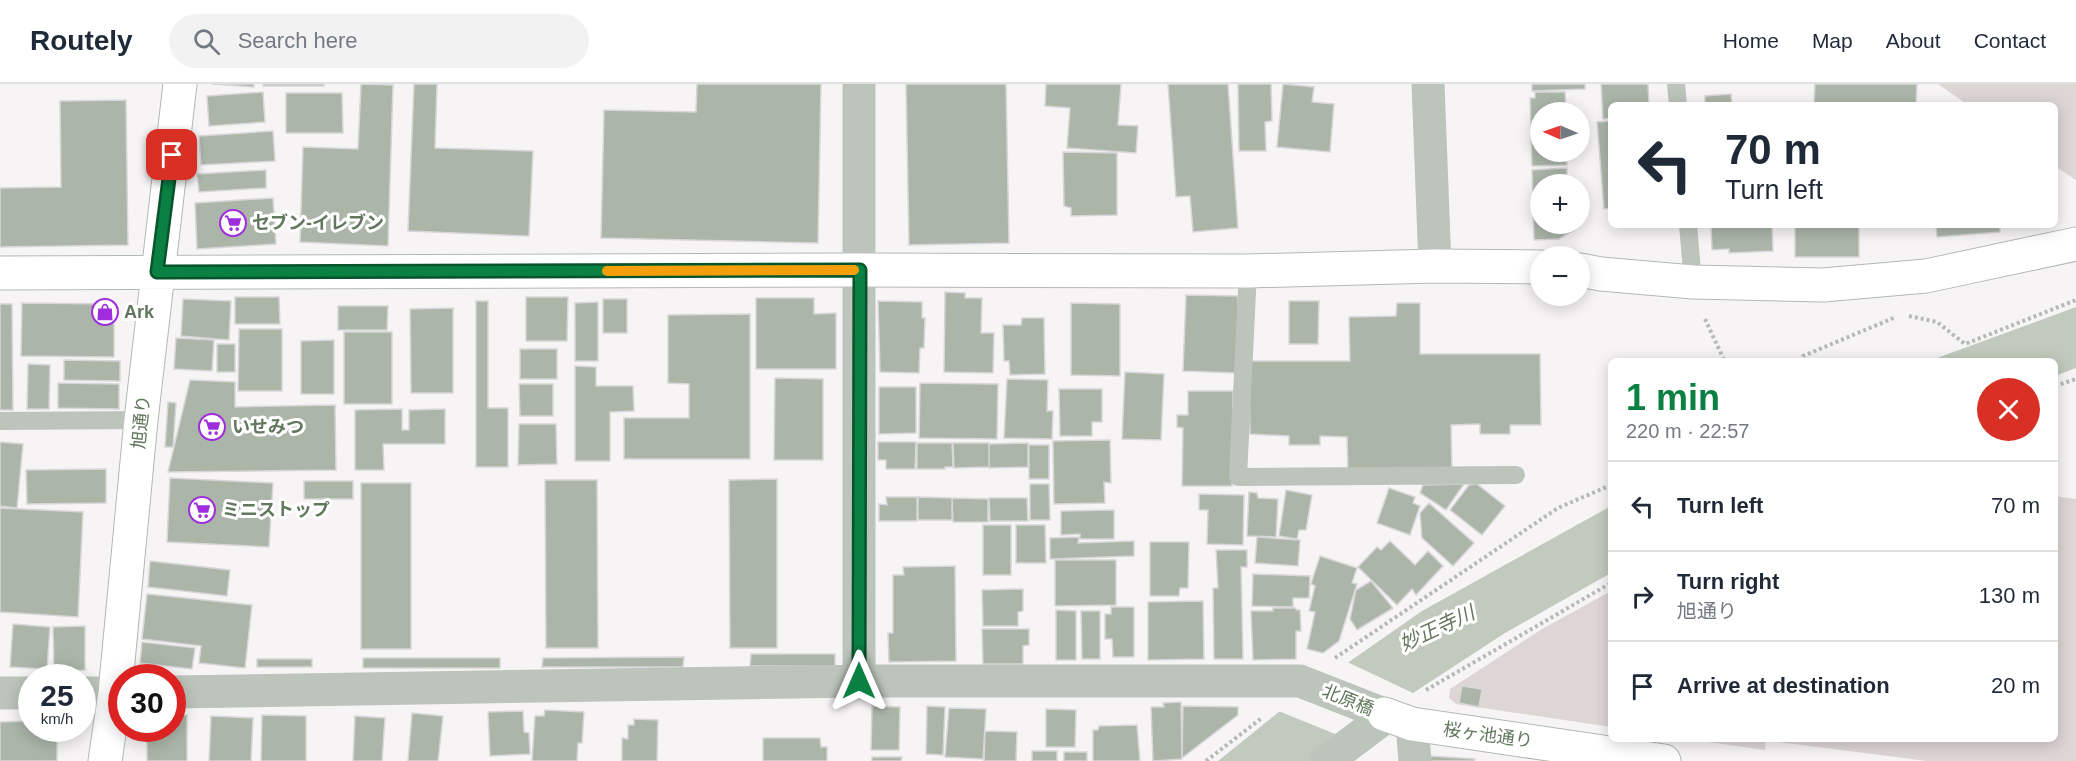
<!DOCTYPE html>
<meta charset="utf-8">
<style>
body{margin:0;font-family:Arial,"Noto Sans JP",sans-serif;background:#f2f2f3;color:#1f2937;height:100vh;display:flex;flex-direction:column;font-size:22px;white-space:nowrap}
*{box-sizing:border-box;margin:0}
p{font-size:20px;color:#747a83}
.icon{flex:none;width:33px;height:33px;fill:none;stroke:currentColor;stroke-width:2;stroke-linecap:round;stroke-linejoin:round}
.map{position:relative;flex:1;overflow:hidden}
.details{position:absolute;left:1608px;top:274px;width:450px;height:384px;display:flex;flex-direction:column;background:#fff;border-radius:9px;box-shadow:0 3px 15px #0003}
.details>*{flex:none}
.banner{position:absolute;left:1608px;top:18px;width:450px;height:126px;border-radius:9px;box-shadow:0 3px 15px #0003;background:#fff;color:#1f2937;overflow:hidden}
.needle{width:39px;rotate:272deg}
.controls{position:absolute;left:1530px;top:18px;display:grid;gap:12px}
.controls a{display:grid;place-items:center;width:60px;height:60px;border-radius:50%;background:#fff;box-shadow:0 3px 15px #0003;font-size:30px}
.speed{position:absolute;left:18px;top:580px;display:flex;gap:12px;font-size:30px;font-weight:700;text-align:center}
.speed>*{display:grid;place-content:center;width:78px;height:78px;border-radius:50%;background:#fff;box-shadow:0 3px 15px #0003;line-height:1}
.speed small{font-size:15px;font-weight:400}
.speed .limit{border:9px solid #d22;background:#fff;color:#111}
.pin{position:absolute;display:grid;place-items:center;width:51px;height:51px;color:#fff;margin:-26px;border-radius:12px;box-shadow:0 3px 9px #0006}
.me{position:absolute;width:66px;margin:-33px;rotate:0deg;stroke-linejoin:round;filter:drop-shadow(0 0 4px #0008)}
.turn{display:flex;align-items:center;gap:21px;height:126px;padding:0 18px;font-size:27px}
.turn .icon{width:78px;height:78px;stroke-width:2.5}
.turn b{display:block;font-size:42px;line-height:51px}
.round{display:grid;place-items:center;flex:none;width:63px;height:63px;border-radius:32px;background:#f2f2f3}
.overview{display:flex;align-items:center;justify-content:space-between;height:102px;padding:0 18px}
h1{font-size:36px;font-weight:800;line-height:45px;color:#0b8043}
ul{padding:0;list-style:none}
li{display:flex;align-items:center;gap:18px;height:90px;padding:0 18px;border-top:2px solid #e0e1e3}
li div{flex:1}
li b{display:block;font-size:22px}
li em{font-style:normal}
header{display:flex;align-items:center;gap:36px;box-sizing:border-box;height:84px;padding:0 30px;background:#fff;border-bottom:2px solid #e0e1e3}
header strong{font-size:28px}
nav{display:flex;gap:33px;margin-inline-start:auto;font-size:21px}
.search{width:420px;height:54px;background:#f2f2f3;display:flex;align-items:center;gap:15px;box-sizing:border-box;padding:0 21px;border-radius:33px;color:#747a83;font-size:22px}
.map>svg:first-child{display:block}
.green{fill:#ded6d5}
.water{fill:#c1cabc}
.pier{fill:#f7f4f6}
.building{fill:#abb6a9;stroke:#d8d6d8;stroke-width:1.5}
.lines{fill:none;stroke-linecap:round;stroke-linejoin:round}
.secondary-casing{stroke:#b1bab0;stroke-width:35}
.path{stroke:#b5bbb4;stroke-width:4;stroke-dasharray:3 3;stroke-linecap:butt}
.lane{stroke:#bcc4bb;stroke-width:18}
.street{stroke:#bcc4bb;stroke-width:33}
.secondary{stroke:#fff;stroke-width:33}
.route-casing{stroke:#07532c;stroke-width:15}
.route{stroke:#0b8043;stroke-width:10}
.slow{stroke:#f59e0b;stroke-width:10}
.labels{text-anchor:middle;stroke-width:6;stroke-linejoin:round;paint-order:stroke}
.poi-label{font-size:18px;font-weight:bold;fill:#62785e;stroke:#fff;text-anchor:start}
.street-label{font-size:18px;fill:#62785e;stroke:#fff}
.water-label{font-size:20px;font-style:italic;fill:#66795e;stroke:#fff}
</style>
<header>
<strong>Routely</strong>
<div class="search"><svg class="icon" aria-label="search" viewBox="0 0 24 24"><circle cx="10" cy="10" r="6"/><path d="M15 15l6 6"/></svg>Search here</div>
<nav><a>Home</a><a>Map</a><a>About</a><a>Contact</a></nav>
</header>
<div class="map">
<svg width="2076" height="677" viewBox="0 0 2076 677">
<rect width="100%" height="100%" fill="#f7f4f6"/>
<!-- green -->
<path class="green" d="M 1938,0 L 2076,0 L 2076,96 L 2055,82 L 2055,21 L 1968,21 Z
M 2055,412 L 2076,415 L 2076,677 L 1927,677 L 1778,658 L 1778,656 L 2055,656 Z
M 1611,507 L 1611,643 L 1456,620 L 1449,614 L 1450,605 L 1542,545 Z
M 1694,656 L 1766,656 L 1765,666 Z"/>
<!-- water -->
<path class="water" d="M 2076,223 L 2076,284 L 2055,292 L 2055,278 L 1929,277 Z
M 1611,422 L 1611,489 L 1505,549 L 1413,609 L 1314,677 L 1218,677 L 1290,619 L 1422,527 Z"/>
<!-- pier -->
<path class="pier" d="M 1343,576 L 1415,610 L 1350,656 L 1276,626 Z"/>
<!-- building -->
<path class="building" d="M 212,0 L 254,0 L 254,3 Z
M 263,0 L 324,0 L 324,2 L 263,2 Z
M 361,0 L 393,1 L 388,162 L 300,158 L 303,63 L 358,65 Z
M 414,0 L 437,0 L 435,64 L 533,67 L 529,152 L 408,147 Z
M 697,0 L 821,0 L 818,159 L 601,154 L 604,26 L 696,28 Z
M 906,0 L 1006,0 L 1009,159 L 909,161 Z
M 1046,0 L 1121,0 L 1118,41 L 1138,42 L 1136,69 L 1067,64 L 1070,24 L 1045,22 Z
M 1168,0 L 1228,0 L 1238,144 L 1193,148 L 1190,112 L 1176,113 Z
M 1238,0 L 1271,0 L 1272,37 L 1265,38 L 1266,67 L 1239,67 Z
M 1283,0 L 1314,3 L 1312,18 L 1334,20 L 1330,68 L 1277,63 Z
M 1532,0 L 1585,0 L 1585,5 L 1532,7 Z
M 1601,0 L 1648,0 L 1649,21 L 1611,21 L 1611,34 L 1603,35 Z
M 1815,0 L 1917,0 L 1916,21 L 1814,21 Z
M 263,8 L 265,38 L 209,42 L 207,12 Z
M 1535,8 L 1565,8 L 1566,28 L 1540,28 L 1540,45 L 1531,46 L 1530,14 L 1535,14 Z
M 286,9 L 342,9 L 343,49 L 286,49 Z
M 1731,10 L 1732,21 L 1705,21 L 1705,12 Z
M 126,16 L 128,161 L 0,163 L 0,104 L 61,103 L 60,17 Z
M 1611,37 L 1611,124 L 1604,125 L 1597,38 Z
M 273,47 L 275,77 L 201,81 L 199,52 Z
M 1536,47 L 1540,47 L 1540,68 L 1566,68 L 1567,81 L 1532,82 L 1531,52 L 1536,52 Z
M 1063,68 L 1117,69 L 1117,131 L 1071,132 L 1071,124 L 1064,122 Z
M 1567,84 L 1567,100 L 1571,100 L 1540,100 L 1540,120 L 1538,120 L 1538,116 L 1533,116 L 1532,86 Z
M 266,86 L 266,104 L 199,108 L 197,90 Z
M 273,114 L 276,160 L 197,165 L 195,119 Z
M 1533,125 L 1540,125 L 1540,140 L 1575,140 L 1576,145 L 1559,155 L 1534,156 Z
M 1711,141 L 1772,141 L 1773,167 L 1729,169 L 1729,165 L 1712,166 Z
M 1795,141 L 1859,141 L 1859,173 L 1795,173 Z
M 1936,141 L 2000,141 L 2000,148 L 1937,153 Z
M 945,208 L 965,209 L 965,214 L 982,214 L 981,249 L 994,249 L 993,289 L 944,288 Z
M 1186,211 L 1238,212 L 1237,289 L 1183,287 Z
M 235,213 L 279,213 L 280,240 L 235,240 Z
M 526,213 L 568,213 L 567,257 L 526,257 Z
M 756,214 L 814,214 L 814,230 L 836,229 L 836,285 L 756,285 Z
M 183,215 L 231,217 L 229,256 L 181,252 Z
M 603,215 L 627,215 L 627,249 L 603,249 Z
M 476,217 L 488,217 L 488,324 L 508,324 L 508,383 L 476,383 Z
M 878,217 L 922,218 L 922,234 L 925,234 L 924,264 L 920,264 L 919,289 L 880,288 Z
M 1289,217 L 1319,217 L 1318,260 L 1289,260 Z
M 598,218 L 598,277 L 575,277 L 575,219 Z
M 22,219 L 114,220 L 114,273 L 21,272 Z
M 1071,219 L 1120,220 L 1120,292 L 1071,291 Z
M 1397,219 L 1420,219 L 1420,270 L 1540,270 L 1541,341 L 1510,341 L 1510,350 L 1480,350 L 1480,340 L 1451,341 L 1452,388 L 1348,389 L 1347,353 L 1320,352 L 1320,361 L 1289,361 L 1289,352 L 1250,350 L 1249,277 L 1350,277 L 1349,233 L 1396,232 Z
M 0,220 L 12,220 L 13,326 L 0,326 Z
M 338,222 L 388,222 L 387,246 L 338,246 Z
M 453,224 L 453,309 L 411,309 L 410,225 Z
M 750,230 L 750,375 L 624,375 L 624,334 L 689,334 L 689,300 L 668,299 L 668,231 Z
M 1022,234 L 1044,234 L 1045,290 L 1010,291 L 1009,277 L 1004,277 L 1003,241 L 1021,241 Z
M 239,245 L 282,245 L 282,307 L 238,307 Z
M 344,248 L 392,248 L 392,320 L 344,320 Z
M 176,254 L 214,256 L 212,287 L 174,285 Z
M 334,256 L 334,310 L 301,310 L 301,257 Z
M 217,260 L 235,260 L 235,288 L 217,288 Z
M 520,265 L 557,265 L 557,295 L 520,295 Z
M 64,276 L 120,277 L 120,297 L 64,296 Z
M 28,280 L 50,281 L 49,325 L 27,325 Z
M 575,282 L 596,283 L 596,302 L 633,302 L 634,327 L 610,328 L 610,377 L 575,377 Z
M 1125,288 L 1164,290 L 1161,356 L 1122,355 Z
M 775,294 L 823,295 L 823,376 L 774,376 Z
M 1007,295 L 1048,296 L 1047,327 L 1053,327 L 1052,355 L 1004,354 Z
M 190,296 L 235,298 L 235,323 L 335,321 L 336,386 L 168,388 Z
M 58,299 L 119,300 L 119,325 L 58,324 Z
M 920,299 L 998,300 L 997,355 L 919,354 Z
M 519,300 L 553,300 L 553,332 L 520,332 Z
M 879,303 L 916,303 L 916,349 L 879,350 Z
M 1059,305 L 1102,305 L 1102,338 L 1092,338 L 1092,352 L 1060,352 Z
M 1188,307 L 1233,307 L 1232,402 L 1182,402 L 1183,344 L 1177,343 L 1177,331 L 1188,331 Z
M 168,318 L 176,319 L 173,363 L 165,363 Z
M 402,325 L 402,346 L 409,346 L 409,326 L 445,325 L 445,360 L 383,360 L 384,386 L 355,386 L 355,326 Z
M 519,340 L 556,340 L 557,380 L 518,381 Z
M 1110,356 L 1111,399 L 1104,398 L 1105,419 L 1054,420 L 1053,357 Z
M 0,358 L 23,360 L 17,424 L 0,422 Z
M 878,358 L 916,358 L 915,385 L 886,385 L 886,376 L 878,376 Z
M 917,359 L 952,359 L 953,383 L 945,383 L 945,385 L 917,385 Z
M 953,359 L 989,359 L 989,383 L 954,384 Z
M 1028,359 L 1028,383 L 989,384 L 989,360 Z
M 1029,361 L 1049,361 L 1049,395 L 1029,395 Z
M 106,385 L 106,419 L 27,420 L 26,386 Z
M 170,394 L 273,399 L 269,463 L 167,458 Z
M 777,395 L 777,564 L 730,564 L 729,396 Z
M 545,396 L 597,396 L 598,564 L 546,564 Z
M 304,397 L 353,397 L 353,415 L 304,415 Z
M 361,399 L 411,399 L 411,565 L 361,565 Z
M 1030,400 L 1049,400 L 1050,436 L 1030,436 Z
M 1464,400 L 1446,426 L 1420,409 L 1423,401 Z
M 1477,400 L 1505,422 L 1482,451 L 1450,426 L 1469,401 Z
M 1389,404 L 1415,413 L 1413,419 L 1420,422 L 1410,451 L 1377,439 Z
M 1286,406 L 1312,411 L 1306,446 L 1299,446 L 1297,455 L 1279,452 Z
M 1249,408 L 1257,409 L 1258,414 L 1278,415 L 1276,453 L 1247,452 Z
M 1199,410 L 1244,411 L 1243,461 L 1207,460 L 1208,426 L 1199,426 Z
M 886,413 L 917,413 L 917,437 L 879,437 L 879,420 L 887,421 Z
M 918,413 L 952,414 L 952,436 L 918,436 Z
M 952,414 L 988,415 L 988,438 L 953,438 Z
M 989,414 L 1027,414 L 1028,437 L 990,437 Z
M 1429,419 L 1474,459 L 1453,482 L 1422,454 L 1420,429 Z
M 0,424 L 83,428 L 78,533 L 0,528 Z
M 1114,426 L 1114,455 L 1080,455 L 1080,450 L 1061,451 L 1061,427 Z
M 983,441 L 1011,441 L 1011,491 L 983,491 Z
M 1016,441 L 1045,441 L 1046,479 L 1016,479 Z
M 1079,453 L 1078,459 L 1134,457 L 1134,472 L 1050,475 L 1050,454 Z
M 1257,453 L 1300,456 L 1298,482 L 1255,479 Z
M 1390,457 L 1415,481 L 1428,467 L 1443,482 L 1416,511 L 1412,505 L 1397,521 L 1358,483 L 1377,463 L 1381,466 Z
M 1150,458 L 1189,458 L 1188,504 L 1180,504 L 1179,512 L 1150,512 Z
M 1216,466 L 1247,466 L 1247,483 L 1241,483 L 1243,575 L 1214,575 L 1213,504 L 1218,504 Z
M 1320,472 L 1357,484 L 1352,499 L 1357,500 L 1339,557 L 1323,569 L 1307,565 L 1315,528 L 1309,527 L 1315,502 L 1311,500 Z
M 1055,476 L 1116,476 L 1116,521 L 1055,522 Z
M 150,477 L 230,486 L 227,512 L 148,503 Z
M 955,482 L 956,577 L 889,578 L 888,549 L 893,549 L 893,491 L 904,491 L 903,483 Z
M 1253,490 L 1310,492 L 1309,514 L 1293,514 L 1293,523 L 1252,522 Z
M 1371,497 L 1393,524 L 1357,546 L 1350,535 L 1356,506 Z
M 1023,505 L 1023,527 L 1018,528 L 1018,542 L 983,542 L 982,506 Z
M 147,510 L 252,521 L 245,584 L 199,579 L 201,562 L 142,555 Z
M 1203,517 L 1204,575 L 1148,576 L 1148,518 Z
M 1111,523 L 1134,523 L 1134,573 L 1113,573 L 1112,555 L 1105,555 L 1105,530 L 1111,530 Z
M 1273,524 L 1296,524 L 1296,526 L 1300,526 L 1301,547 L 1296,547 L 1296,575 L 1253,576 L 1251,527 L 1273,527 Z
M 1056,526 L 1076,527 L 1076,576 L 1056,576 Z
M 1081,527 L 1100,527 L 1100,575 L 1082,575 Z
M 13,540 L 50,543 L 47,585 L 10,583 Z
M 85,542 L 85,586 L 54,587 L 53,543 Z
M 982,545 L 1029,545 L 1029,561 L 1023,562 L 1023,580 L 983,580 Z
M 142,558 L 195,564 L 192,585 L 140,579 Z
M 751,570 L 835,570 L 835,582 L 750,582 Z
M 684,573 L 683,583 L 542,583 L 543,574 Z
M 363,574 L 500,574 L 500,584 L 363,584 Z
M 257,575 L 312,575 L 312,583 L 257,583 Z
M 1462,602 L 1482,605 L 1479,623 L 1459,619 Z
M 1181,618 L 1182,675 L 1153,677 L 1151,623 L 1164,623 L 1163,619 Z
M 872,622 L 900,623 L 899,666 L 871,666 Z
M 927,622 L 945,623 L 943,671 L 926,670 Z
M 1183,622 L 1238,623 L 1238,631 L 1182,674 Z
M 949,624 L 986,625 L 983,675 L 945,673 Z
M 1046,625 L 1076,626 L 1075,663 L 1046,663 Z
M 545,626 L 584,628 L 582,659 L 578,659 L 577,677 L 532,677 L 535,632 L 544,632 Z
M 523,627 L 524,648 L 529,649 L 530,670 L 490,672 L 488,628 Z
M 412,629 L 443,632 L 438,677 L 408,677 Z
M 172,631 L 187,631 L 187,677 L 147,677 L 147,655 L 133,655 L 133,645 L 172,645 Z
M 262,631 L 306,632 L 306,677 L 261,677 Z
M 211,632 L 253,634 L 251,677 L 209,677 Z
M 355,632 L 385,634 L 382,677 L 353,677 Z
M 634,635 L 658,636 L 657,677 L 622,677 L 622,654 L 628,655 L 628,641 L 634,641 Z
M 32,637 L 32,645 L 57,645 L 57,677 L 0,677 L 0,638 Z
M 1137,641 L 1140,677 L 1093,677 L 1093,646 L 1098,646 L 1099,642 Z
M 985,647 L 1017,648 L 1016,677 L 984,677 Z
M 763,654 L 820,654 L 821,663 L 827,663 L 827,677 L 763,677 Z
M 1032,667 L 1057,667 L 1057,677 L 1032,677 Z
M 1064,668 L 1087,668 L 1087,677 L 1064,677 Z
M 1431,672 L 1475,675 L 1474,677 L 1430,677 Z
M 872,673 L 902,673 L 901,677 L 872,677 Z"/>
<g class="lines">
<defs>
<path id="secondary" d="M 1580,186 L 1601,190 L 1693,198 L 1823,201 L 1926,192 L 2076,160
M 0,189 L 860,186 L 1248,187 L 1435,182 L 1540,183
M 1384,630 L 1412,640 L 1664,677
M 105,677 L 115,609 L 141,336 L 180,0"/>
</defs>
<!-- secondary casing -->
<use href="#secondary" class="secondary-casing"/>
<!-- path -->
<path class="path" d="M 1909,232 L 1937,238 L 1965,260 L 2076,216
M 1705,235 L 1725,278
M 1800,278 L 1803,272 L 1896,233
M 2055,302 L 2076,295
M 1335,574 L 1558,424 L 1611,401
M 1426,606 L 1611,499
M 1206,677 L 1263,633"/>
<!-- lane -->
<path class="lane" d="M 1676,0 L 1678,21
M 1688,141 L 1693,198
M 1248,187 L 1238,393 L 1516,391
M 0,337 L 141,336"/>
<!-- street -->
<path class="street" d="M 859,0 L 859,597
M 1428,0 L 1435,182
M 172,608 L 859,597 L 1300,597 L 1384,630
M 0,609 L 32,609
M 82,609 L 122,609
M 1412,640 L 1415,677
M 1327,677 L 1388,631"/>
<!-- secondary -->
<use href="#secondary" class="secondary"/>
</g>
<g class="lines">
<defs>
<path id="route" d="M 172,71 L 157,188 L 860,186 L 859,597"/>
</defs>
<!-- route casing -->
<use href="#route" class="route-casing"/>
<!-- route -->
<use href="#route" class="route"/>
<!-- slow -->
<path class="slow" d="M 607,187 L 854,186"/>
</g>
<!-- icons -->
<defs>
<symbol id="supermarket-ring" viewBox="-11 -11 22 22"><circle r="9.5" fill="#fff" stroke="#9f2ddd" stroke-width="1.5"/><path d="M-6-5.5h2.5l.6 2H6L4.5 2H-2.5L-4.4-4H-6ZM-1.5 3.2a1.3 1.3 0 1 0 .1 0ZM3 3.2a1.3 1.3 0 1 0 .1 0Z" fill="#9f2ddd"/></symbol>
<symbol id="shop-ring" viewBox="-11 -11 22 22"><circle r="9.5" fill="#fff" stroke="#9f2ddd" stroke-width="1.5"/><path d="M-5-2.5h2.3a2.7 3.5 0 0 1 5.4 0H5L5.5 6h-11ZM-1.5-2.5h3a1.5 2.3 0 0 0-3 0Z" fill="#9f2ddd"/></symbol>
</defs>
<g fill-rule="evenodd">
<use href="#supermarket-ring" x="218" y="124" width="30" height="30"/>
<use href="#shop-ring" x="90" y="213" width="30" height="30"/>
<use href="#supermarket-ring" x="197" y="328" width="30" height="30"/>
<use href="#supermarket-ring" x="187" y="411" width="30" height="30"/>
</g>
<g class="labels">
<!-- poi labels -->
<g class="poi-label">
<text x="252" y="145">セブン-イレブン</text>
<text x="124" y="234">Ark</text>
<text x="232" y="349">いせみつ</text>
<text x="222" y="432">ミニストップ</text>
</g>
<!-- street labels -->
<g class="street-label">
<text transform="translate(141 338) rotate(-84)" y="6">旭通り</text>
<text transform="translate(1348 616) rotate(22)" y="6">北原橋</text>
<text transform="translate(1488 651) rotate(8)" y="6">桜ヶ池通り</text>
</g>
<!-- water labels -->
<g class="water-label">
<text transform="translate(1437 544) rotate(-25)" y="7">妙正寺川</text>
</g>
</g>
</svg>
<div class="controls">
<a><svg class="needle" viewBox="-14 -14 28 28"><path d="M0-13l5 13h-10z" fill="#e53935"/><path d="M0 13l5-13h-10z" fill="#747a83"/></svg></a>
<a>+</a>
<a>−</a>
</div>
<div class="speed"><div>25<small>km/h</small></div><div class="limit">30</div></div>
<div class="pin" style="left:172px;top:71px;background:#d93025"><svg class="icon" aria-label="arrive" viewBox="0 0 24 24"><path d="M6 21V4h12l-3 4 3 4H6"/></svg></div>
<svg class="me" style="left:859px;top:597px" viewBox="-20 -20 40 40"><path d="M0-17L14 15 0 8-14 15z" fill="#0b8043" stroke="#fff" stroke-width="4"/></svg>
<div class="banner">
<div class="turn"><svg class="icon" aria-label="left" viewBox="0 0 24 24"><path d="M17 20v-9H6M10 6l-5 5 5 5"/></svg><div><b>70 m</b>Turn left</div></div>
</div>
<section class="details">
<div class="overview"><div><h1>1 min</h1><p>220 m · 22:57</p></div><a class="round" style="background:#d93025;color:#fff"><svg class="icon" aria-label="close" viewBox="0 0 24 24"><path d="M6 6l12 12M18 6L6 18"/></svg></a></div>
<ul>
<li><svg class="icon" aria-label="left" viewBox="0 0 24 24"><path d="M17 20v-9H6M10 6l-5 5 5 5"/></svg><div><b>Turn left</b></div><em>70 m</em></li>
<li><svg class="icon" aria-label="right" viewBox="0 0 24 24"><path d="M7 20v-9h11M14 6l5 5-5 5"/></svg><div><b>Turn right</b><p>旭通り</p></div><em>130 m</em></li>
<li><svg class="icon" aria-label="arrive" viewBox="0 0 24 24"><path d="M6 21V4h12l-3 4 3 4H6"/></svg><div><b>Arrive at destination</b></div><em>20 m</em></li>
</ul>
</section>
</div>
